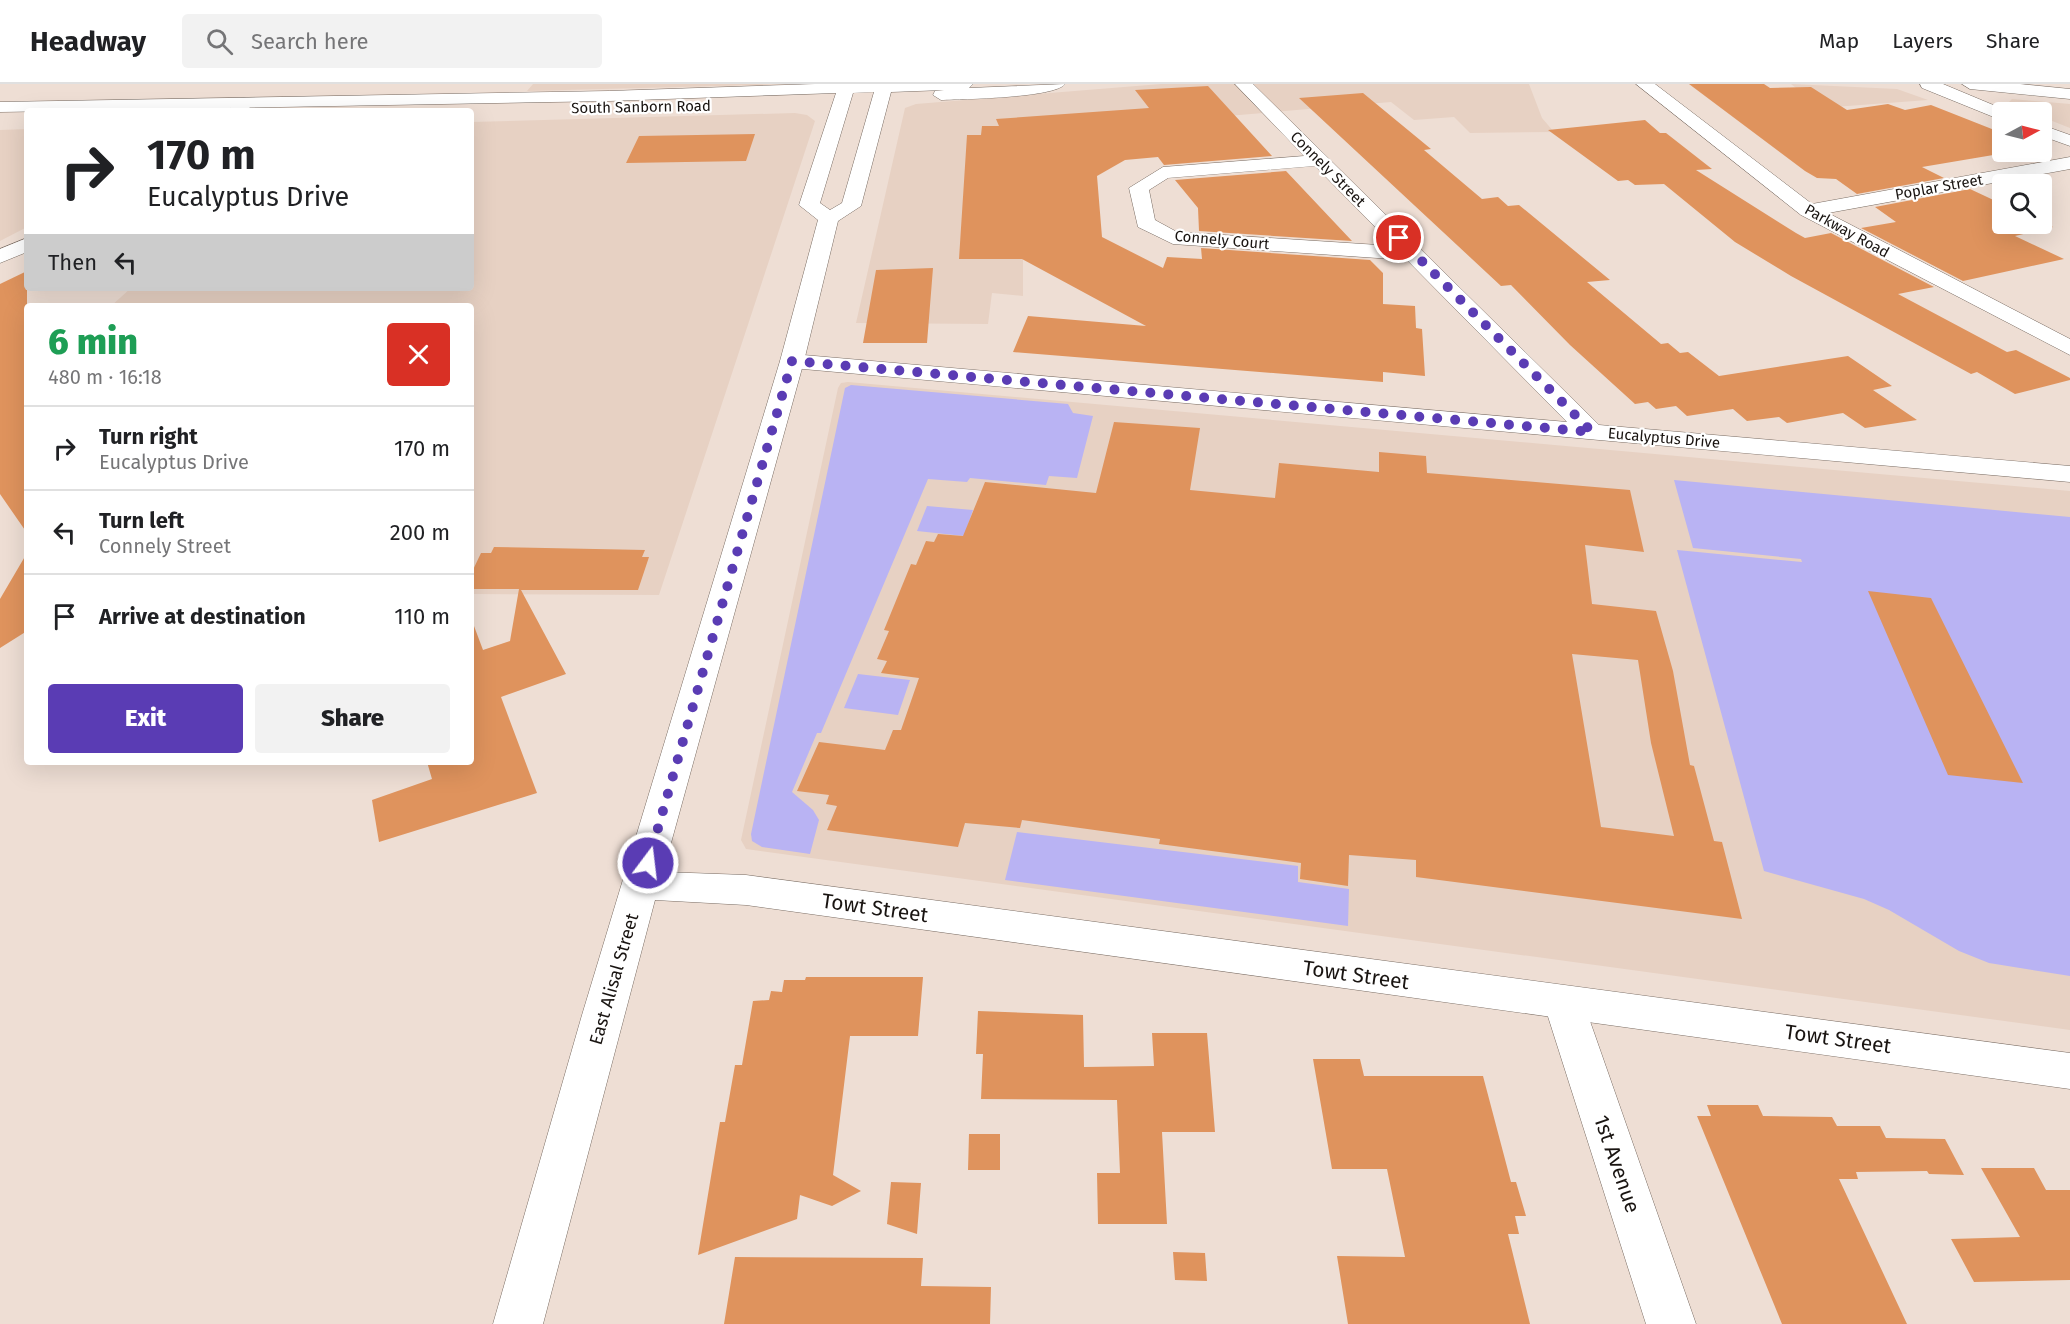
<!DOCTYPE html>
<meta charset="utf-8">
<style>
body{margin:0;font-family:"Fira Sans",sans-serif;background:#f2f2f2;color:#202124;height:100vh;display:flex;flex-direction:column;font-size:22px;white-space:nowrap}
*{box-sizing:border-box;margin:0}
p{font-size:20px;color:#757577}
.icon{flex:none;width:33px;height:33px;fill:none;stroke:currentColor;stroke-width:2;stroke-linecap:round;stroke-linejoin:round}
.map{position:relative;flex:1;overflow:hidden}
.drawer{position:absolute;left:24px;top:219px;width:450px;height:462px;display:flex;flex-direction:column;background:#fff;border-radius:6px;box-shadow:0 6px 24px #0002}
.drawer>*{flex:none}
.guide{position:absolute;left:24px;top:24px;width:450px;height:183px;border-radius:6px;box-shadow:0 6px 24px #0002;background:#fff;color:#202124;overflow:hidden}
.needle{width:39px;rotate:83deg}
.tools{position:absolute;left:1992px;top:18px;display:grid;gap:12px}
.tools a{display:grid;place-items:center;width:60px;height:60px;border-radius:6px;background:#fff;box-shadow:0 6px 24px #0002;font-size:30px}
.pin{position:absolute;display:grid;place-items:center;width:51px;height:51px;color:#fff;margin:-26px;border:3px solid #fff;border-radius:50%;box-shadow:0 2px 6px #0007}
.me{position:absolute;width:66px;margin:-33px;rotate:15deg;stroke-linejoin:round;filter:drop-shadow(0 0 4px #0008)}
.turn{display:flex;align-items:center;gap:21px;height:126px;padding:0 24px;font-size:27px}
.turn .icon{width:78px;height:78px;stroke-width:2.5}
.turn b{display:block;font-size:42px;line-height:51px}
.then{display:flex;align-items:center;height:57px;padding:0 24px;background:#0003;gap:12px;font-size:22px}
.round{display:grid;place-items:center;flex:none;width:63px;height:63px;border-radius:6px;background:#f2f2f2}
.summary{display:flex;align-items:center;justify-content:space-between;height:102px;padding:0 24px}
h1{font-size:36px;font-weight:800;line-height:45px;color:#1e9e55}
.action{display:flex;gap:12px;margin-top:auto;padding:12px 24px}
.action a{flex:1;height:69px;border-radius:6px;background:#5a3cb4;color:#fff;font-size:24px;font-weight:800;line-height:69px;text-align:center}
.action a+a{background:#f2f2f2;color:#202124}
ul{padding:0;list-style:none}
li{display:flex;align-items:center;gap:18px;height:84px;padding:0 24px;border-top:2px solid #e0e0e0}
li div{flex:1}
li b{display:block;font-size:22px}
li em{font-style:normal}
header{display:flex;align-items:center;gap:36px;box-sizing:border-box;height:84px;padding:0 30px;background:#fff;border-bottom:2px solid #e0e0e0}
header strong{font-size:28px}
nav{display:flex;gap:33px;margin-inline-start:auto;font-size:21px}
.search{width:420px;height:54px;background:#f2f2f2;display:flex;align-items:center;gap:15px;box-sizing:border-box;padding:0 21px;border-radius:6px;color:#757577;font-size:22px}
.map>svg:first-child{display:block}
.built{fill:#e7d1c3}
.green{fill:#b9b3f3}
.building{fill:#df935d;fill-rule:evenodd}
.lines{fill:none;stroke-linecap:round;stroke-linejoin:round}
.street-casing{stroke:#796c63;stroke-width:1}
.secondary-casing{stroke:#796c63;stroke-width:1}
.street{fill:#fff;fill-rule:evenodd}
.secondary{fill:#fff;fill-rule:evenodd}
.route{stroke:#5a3cb4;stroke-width:10;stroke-dasharray:0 18}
.labels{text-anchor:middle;stroke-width:4.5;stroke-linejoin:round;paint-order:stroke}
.far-street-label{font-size:15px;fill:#191411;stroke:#fff}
.street-label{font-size:18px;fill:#191411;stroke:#fff}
.near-street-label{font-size:21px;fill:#191411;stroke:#fff}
</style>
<header>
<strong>Headway</strong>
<div class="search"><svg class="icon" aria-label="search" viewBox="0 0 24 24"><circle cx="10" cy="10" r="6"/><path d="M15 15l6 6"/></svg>Search here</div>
<nav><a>Map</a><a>Layers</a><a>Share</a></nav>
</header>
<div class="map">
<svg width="2070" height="1240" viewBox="0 0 2070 1240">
<rect width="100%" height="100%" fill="#eeded4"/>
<!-- built -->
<path class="built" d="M 533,0 L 791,0 L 527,7 Z
M 1161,0 L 1529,0 L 1542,34 L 1554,48 L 1470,49 L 1454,33 L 1414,36 L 1391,18 L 1180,36 L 1023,124 L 1023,212 L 992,209 L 988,240 L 856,239 L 905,24 L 916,20 Z
M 1791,0 L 1897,5 L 1928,16 L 1834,23 L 1806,12 Z
M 2012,15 L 2070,20 L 2070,44 L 2042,33 L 2042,28 L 2029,28 L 2012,22 L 2009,18 Z
M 795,29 L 807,31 L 815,37 L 659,511 L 471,510 L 471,222 L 111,222 L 131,204 L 471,204 L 471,38 Z
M 27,45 L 27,143 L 0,157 L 0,46 Z
M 848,298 L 2070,407 L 2070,946 L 746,765 L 741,756 L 838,304 L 841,299 Z"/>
<!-- green -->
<path class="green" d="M 851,301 L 1068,320 L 1073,329 L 1093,332 L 1077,394 L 1049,392 L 1046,401 L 970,394 L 967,398 L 928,395 L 821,649 L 817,649 L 792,708 L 813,726 L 819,736 L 810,770 L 762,763 L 752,757 L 751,750 L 845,304 Z
M 1674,396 L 2070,433 L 2070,892 L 1989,879 L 1959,867 L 1889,826 L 1864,815 L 1764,787 L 1677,466 L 1802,478 L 1801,475 L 1693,464 Z
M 927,422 L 973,426 L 964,452 L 917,447 Z
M 858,590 L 910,596 L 898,631 L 844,624 Z
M 1017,748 L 1298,782 L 1298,798 L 1349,805 L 1348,842 L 1005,796 Z"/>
<!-- building -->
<path class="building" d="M 1689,0 L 1764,0 L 1770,4 L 1811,3 L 1847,26 L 1888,20 L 1905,26 L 1931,21 L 2002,49 L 2002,68 L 2011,68 L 1922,83 L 1944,94 L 1857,110 L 1836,95 L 1817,94 L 1805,87 Z
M 1208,2 L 1272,72 L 1164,81 L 1158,73 L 1125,76 L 1097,92 L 1102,153 L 1163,184 L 1167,173 L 1202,175 L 1201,164 L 1370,176 L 1383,189 L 1383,220 L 1415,222 L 1416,244 L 1422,245 L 1425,292 L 1383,288 L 1383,298 L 1013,268 L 1028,232 L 1146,242 L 1022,175 L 959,175 L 967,51 L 981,51 L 982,42 L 999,42 L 996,35 L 1149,24 L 1135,6 Z
M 1363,9 L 1431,65 L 1424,66 L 1482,115 L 1498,113 L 1508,122 L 1519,121 L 1610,196 L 1587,198 L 1661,260 L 1668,259 L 1680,269 L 1688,268 L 1719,292 L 1848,272 L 1892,302 L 1873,306 L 1917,336 L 1865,344 L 1843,329 L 1787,339 L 1779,333 L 1747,337 L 1733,325 L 1687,332 L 1676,322 L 1656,325 L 1648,318 L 1635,320 L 1570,261 L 1511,201 L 1501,202 L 1299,14 Z
M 1645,36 L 1660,49 L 1666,49 L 1712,85 L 1696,86 L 1796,149 L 1805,154 L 1831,149 L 1934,203 L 1898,210 L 2007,268 L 2016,266 L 2070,294 L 2070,296 L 2015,310 L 1977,288 L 1971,290 L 1791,192 L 1735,158 L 1664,100 L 1635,101 L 1628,96 L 1618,97 L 1548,46 Z
M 755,50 L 746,77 L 626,79 L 639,52 Z
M 1286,87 L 1352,157 L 1199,147 L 1198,124 L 1175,96 Z
M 1970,105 L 2002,120 L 2002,140 L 2042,138 L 2053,143 L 2015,152 L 2064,175 L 1963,197 L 1861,144 L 1896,138 L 1875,123 Z
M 933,184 L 927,259 L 863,259 L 876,186 Z
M 27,187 L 27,449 L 0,410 L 0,200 Z
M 1114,338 L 1200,344 L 1190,406 L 1275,414 L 1279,379 L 1379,388 L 1379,368 L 1426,372 L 1427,389 L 1630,406 L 1644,468 L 1585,461 L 1592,520 L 1656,527 L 1673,587 L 1690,681 L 1694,682 L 1714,757 L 1722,758 L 1742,835 L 1416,793 L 1416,776 L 1349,771 L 1348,802 L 1300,795 L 1301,779 L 1159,760 L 1160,755 L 1022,736 L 1020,744 L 965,739 L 958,763 L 827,746 L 837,722 L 826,720 L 829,711 L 797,707 L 819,658 L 885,666 L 893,646 L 901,646 L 919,594 L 881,589 L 887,577 L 877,575 L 889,547 L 884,546 L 911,480 L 916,481 L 926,457 L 934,458 L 938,450 L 963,452 L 985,398 L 1096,409 ZM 1572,570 L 1638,576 L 1651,659 L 1674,752 L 1601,743 Z
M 494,463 L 645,466 L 642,473 L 649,473 L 638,506 L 521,506 L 566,590 L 501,613 L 537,709 L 379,758 L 372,716 L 432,695 L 427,678 L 471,678 L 471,542 L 474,542 L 483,566 L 510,557 L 519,505 L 471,505 L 471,490 L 481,469 L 491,469 Z
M 27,469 L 27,547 L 0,564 L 0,515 Z
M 1868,507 L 1931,514 L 2023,699 L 1948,691 Z
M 806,893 L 923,893 L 918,952 L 850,952 L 833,1091 L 861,1107 L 832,1122 L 800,1111 L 797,1135 L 698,1171 L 720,1038 L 725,1038 L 735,981 L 742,981 L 753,917 L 769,916 L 771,907 L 782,908 L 784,896 L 805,896 Z
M 978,927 L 1083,931 L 1084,983 L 1154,982 L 1152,949 L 1207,949 L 1215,1048 L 1162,1048 L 1167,1140 L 1098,1140 L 1097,1089 L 1120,1089 L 1117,1016 L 981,1015 L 983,970 L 976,970 Z
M 1313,975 L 1360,975 L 1364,992 L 1483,992 L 1511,1098 L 1516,1098 L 1526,1132 L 1515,1132 L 1519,1150 L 1508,1150 L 1530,1240 L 1348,1240 L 1337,1172 L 1405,1173 L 1387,1085 L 1332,1085 Z
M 1707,1021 L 1758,1021 L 1763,1032 L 1832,1033 L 1837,1042 L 1880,1042 L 1886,1054 L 1945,1055 L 1964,1091 L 1929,1090 L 1927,1087 L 1856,1088 L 1858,1095 L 1839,1095 L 1907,1240 L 1782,1240 L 1697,1032 L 1711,1032 Z
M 969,1050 L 1000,1050 L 1000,1086 L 968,1086 Z
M 1981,1084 L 2034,1084 L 2046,1106 L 2070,1106 L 2070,1196 L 1974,1198 L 1951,1155 L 2020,1153 Z
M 891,1098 L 921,1099 L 917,1150 L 887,1140 Z
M 1173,1168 L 1205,1169 L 1207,1197 L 1175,1196 Z
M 735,1173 L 923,1174 L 921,1202 L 991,1203 L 990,1240 L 724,1240 Z"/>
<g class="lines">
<defs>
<path id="street" d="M 1235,0 L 1253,0 L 1599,341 L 2070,382 L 2070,398 L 792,284 L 784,282 L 780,277 L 784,272 L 792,270 L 1567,338 L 1407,176 L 1173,160 L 1138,143 L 1129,104 L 1163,83 L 1304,72 ZM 1315,82 L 1394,162 L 1177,148 L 1155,136 L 1149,106 L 1168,94 Z
M 1636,0 L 1655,0 L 1812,120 L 2070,73 L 2070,85 L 1828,129 L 2070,255 L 2070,271 L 1801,131 Z
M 245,14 L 254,19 L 246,27 L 227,27 L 239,15 Z
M 27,154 L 27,168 L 0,179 L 0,165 Z
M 1564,903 L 1578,908 L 1584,920 L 1696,1240 L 1646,1240 L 1544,920 L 1550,908 Z"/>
<path id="secondary" d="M 815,0 L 973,0 L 969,4 L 1065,0 C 1055,14 962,15 941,16 L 933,11 L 935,7 L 944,6 L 891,8 L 861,122 L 838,137 L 804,277 L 663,788 L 746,791 L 2070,969 L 2070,1005 L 746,821 L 655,816 L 543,1240 L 493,1240 L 582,931 L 780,277 L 818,136 L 799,121 L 836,9 L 609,17 L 0,28 L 0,18 L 609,7 ZM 874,8 L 842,119 L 830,126 L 820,119 L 853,9 Z
M 1920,0 L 1943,0 L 2010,28 L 2002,28 L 2002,35 L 1996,34 L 1922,4 Z
M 1962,0 L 2020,0 L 2070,5 L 2070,15 L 1970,5 Z
M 2042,41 L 2070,51 L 2070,62 L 2042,52 Z"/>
</defs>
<!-- street casing -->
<use href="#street" class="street-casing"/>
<!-- secondary casing -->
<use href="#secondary" class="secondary-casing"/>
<!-- street -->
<use href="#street" class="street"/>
<!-- secondary -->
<use href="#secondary" class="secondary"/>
</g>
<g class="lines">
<!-- route -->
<path class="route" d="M 648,779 L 792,277 L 1592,348 L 1399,154"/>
</g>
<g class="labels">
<!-- far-street labels -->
<g class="far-street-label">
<text transform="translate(641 23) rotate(-1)" y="5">South Sanborn Road</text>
<text transform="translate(1328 85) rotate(45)" y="5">Connely Street</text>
<text transform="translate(1939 103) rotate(-10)" y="5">Poplar Street</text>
<text transform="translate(1847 147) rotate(29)" y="5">Parkway Road</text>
<text transform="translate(1222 156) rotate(5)" y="5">Connely Court</text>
<text transform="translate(1664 354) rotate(5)" y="5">Eucalyptus Drive</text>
</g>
<!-- street labels -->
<g class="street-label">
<text transform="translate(614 895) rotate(-74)" y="6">East Alisal Street</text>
</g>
<!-- near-street labels -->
<g class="near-street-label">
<text transform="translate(875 824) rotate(8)" y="7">Towt Street</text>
<text transform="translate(1356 891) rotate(8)" y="7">Towt Street</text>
<text transform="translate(1838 955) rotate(8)" y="7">Towt Street</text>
<text transform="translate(1617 1080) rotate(71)" y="7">1st Avenue</text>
</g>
</g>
</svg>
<div class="tools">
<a><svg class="needle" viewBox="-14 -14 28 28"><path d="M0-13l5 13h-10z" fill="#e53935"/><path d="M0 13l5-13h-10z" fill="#757577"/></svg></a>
<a><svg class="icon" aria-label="search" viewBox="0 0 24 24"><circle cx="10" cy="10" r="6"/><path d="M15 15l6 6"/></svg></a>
</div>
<div class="pin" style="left:1399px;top:154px;background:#d93025"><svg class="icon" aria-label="arrive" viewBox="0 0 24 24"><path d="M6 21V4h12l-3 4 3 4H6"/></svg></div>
<svg class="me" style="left:648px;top:779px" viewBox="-20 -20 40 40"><circle r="17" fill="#5a3cb4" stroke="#fff" stroke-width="3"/><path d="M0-11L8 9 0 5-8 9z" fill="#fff"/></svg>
<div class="guide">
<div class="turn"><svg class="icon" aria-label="right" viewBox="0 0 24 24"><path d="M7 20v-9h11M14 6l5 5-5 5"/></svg><div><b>170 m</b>Eucalyptus Drive</div></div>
<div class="then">Then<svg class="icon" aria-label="left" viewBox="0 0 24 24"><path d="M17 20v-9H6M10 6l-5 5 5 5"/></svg></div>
</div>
<section class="drawer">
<div class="summary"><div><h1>6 min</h1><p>480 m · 16:18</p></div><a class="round" style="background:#d93025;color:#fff"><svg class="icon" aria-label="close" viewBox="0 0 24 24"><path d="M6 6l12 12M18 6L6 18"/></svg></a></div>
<ul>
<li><svg class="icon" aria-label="right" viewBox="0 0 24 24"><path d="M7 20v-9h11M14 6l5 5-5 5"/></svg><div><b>Turn right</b><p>Eucalyptus Drive</p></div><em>170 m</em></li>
<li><svg class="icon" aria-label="left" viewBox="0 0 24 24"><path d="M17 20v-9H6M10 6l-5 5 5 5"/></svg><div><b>Turn left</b><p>Connely Street</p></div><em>200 m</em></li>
<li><svg class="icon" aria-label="arrive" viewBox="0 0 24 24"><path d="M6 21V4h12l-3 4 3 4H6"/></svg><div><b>Arrive at destination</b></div><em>110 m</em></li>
</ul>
<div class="action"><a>Exit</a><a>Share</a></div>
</section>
</div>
